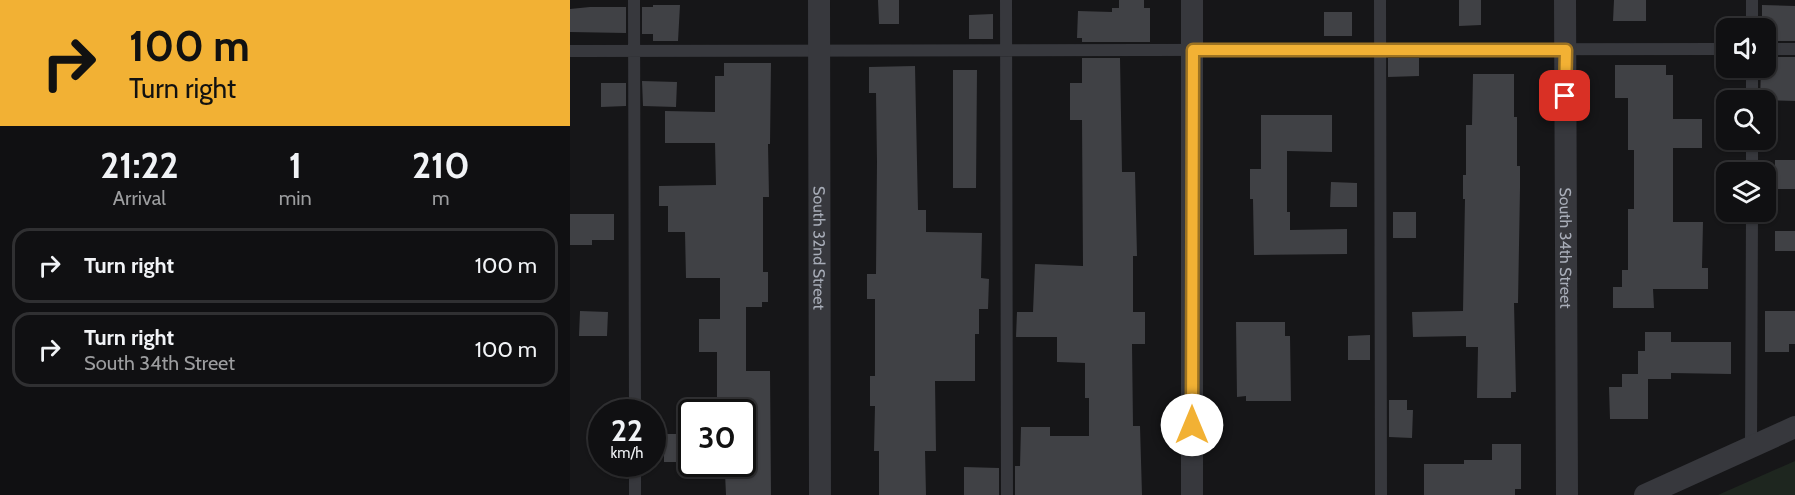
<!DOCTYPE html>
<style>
body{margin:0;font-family:Cabin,sans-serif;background:#19191b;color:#f1f3f6;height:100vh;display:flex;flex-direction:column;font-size:22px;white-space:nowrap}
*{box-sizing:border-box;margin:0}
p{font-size:20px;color:#9c9d9f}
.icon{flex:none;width:33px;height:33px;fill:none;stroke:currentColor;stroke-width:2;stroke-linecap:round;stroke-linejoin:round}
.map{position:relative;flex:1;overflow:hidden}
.sheet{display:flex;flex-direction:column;background:#101012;width:570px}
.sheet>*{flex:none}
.top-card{background:#f2b134;color:#111;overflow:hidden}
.buttons{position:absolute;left:1146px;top:18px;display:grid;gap:12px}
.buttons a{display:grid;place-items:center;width:60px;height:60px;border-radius:12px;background:#101012;box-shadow:0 2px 4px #0004,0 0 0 2px #303032;font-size:30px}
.speed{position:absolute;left:18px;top:399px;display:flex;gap:12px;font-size:30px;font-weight:700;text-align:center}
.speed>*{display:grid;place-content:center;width:78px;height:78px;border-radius:50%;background:#101012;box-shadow:0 2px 4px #0004,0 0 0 2px #303032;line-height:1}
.speed small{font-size:15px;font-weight:400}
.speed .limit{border:3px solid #111;border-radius:9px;background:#fff;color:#111}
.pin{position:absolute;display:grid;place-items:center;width:51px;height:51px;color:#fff;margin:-26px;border-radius:12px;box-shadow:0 3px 9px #0006}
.me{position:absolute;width:66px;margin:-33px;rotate:0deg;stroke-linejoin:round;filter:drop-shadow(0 0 4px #0008)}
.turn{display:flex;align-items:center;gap:21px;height:126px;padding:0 30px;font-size:27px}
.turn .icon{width:78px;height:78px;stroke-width:2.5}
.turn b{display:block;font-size:42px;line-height:51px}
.eta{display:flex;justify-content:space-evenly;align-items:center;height:102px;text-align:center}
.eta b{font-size:36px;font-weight:700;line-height:42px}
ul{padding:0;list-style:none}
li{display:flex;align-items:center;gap:18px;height:75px;margin:0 12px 9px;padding:0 18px;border:3px solid #303032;border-radius:18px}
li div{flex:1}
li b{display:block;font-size:22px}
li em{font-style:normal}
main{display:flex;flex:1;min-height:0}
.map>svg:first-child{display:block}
.green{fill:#1e261f}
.building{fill:#404145}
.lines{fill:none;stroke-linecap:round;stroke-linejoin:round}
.service{stroke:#37383d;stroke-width:12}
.minor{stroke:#37383d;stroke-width:22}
.route-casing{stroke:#9d7322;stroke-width:15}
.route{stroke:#f2b134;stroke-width:10}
.labels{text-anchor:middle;stroke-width:6;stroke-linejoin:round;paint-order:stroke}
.street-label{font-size:16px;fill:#a8adb8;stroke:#111113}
</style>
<main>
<section class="sheet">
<div class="top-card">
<div class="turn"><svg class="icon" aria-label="right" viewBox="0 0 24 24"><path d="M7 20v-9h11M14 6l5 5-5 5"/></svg><div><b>100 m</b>Turn right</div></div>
</div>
<div class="eta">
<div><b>21:22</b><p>Arrival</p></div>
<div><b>1</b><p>min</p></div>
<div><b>210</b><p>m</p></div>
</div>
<ul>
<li><svg class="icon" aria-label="right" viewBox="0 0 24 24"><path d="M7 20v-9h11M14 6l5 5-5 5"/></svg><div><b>Turn right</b></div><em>100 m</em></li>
<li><svg class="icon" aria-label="right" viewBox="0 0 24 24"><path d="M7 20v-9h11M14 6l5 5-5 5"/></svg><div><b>Turn right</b><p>South 34th Street</p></div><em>100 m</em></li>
</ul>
</section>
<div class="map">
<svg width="1225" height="495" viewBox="0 0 1225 495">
<rect width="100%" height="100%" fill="#161618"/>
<!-- green -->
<path class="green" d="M 1225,461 L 1225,495 L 1148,495 Z"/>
<!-- building -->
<path class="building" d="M 308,0 L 329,0 L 329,24 L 309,24 Z
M 549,0 L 574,0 L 574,8 L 580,8 L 580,42 L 512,42 L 512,38 L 507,38 L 508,11 L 542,12 L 542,8 L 549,8 Z
M 889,0 L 911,0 L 911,25 L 889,26 Z
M 1044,0 L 1076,0 L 1076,21 L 1043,21 Z
M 83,5 L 110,5 L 108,41 L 83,41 L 83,34 L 72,34 L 72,7 L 83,7 Z
M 1192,5 L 1225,6 L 1225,41 L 1196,41 L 1196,28 L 1192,28 Z
M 20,7 L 56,7 L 56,33 L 0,32 L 0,9 Z
M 754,12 L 782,12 L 782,36 L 754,36 Z
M 423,14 L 423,39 L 399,39 L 399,15 Z
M 1196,57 L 1225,57 L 1225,101 L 1190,100 L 1191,68 L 1196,68 Z
M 512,58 L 550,58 L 552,172 L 565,172 L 567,256 L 563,256 L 563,312 L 575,312 L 575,344 L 562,344 L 563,426 L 570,426 L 572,495 L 445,495 L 445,466 L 450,466 L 451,427 L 480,427 L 480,436 L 519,436 L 519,398 L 515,398 L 515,363 L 487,362 L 487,337 L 446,337 L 447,312 L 463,312 L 465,264 L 513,266 L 512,120 L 500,120 L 500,83 L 512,83 Z
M 818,58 L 849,58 L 849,76 L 818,77 Z
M 154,63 L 201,63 L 200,144 L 198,144 L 199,197 L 193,197 L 193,272 L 198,272 L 198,302 L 192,302 L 192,307 L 176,307 L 176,371 L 200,371 L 201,495 L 156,495 L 155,473 L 172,473 L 172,401 L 147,401 L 147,352 L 129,352 L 129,319 L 150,319 L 150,278 L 116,278 L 115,232 L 98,232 L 98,206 L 89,206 L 89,186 L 146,185 L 145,143 L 95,143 L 95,111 L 145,112 L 145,76 L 154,76 Z
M 1045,65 L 1096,65 L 1096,75 L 1103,75 L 1103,119 L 1132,119 L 1132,148 L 1103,148 L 1103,222 L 1133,222 L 1132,268 L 1138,268 L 1138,289 L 1083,289 L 1084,308 L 1043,308 L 1043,287 L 1052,287 L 1052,270 L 1058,270 L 1058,209 L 1064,209 L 1064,150 L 1058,150 L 1058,98 L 1045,98 Z
M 345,66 L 348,210 L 356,210 L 356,232 L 412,233 L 411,278 L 419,279 L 418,309 L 409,309 L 409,334 L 405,334 L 405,381 L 365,381 L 366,451 L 355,451 L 356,495 L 309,495 L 309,451 L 304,451 L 305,406 L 300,406 L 300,376 L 305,376 L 305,299 L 297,299 L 297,274 L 306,274 L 307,162 L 306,93 L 299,93 L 299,67 Z
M 383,70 L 407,70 L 406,188 L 383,188 Z
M 903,74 L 944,74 L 944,117 L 947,117 L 947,166 L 950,166 L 950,188 L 948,303 L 944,303 L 946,392 L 941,392 L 941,398 L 907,398 L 908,347 L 896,347 L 896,336 L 843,337 L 842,312 L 893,311 L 895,199 L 893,199 L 893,175 L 896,175 L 896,125 L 902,125 Z
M 72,81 L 107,82 L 106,107 L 73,106 Z
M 31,83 L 56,83 L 56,106 L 31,107 Z
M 691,115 L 762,115 L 762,152 L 717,151 L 717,212 L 720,212 L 720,230 L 777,229 L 777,254 L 684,255 L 683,199 L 680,199 L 680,169 L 691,169 Z
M 1205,160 L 1225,160 L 1225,189 L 1205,189 Z
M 761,182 L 787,183 L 787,207 L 760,207 Z
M 823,212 L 846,212 L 846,238 L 823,238 Z
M 0,214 L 44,214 L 44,240 L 22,240 L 22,245 L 0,245 Z
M 1205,231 L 1225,231 L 1225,251 L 1205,251 Z
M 10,311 L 38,312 L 37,336 L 9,336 Z
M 1195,311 L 1225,311 L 1225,344 L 1219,344 L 1219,352 L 1195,352 Z
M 666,322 L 715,322 L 715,336 L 720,336 L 721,401 L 676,401 L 676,396 L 667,397 Z
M 1075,332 L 1101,332 L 1101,342 L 1161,342 L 1161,374 L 1101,373 L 1101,379 L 1078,379 L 1078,419 L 1040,419 L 1039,387 L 1052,387 L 1052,374 L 1068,374 L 1068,351 L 1075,351 Z
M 800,335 L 800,360 L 778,360 L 778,336 Z
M 819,400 L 837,400 L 837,410 L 843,410 L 842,438 L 819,437 Z
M 94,434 L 122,434 L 122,462 L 94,462 Z
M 922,444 L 951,444 L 951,489 L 945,489 L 945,495 L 854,495 L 854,464 L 894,464 L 894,460 L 922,460 Z
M 394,467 L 429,468 L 429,495 L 394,495 Z"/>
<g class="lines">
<!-- service -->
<path class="service" d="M 64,0 L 65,412
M 436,0 L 437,495
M 810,0 L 811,495
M 1182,0 L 1182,28
M 1196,49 L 1225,49
M 0,51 L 1156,49
M 1182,100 L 1182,68
M 1182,172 L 1182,140
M 1181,447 L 1182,212
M 65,464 L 65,495"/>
<!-- minor -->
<g class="minor">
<path id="s1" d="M 249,0 L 250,495"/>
<path id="s2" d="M 995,0 L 997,495"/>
<path d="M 622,495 L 622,0"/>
<path d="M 1075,495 L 1225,427"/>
</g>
</g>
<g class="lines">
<defs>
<path id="route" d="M 622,425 L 623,50 L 996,50 L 995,96"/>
</defs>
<!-- route casing -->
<use href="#route" class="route-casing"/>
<!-- route -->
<use href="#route" class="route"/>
</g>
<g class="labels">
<!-- street labels -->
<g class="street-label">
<text dy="6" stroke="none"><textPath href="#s1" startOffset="248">South 32nd Street</textPath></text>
<text dy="6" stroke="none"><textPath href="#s2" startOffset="248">South 34th Street</textPath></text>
</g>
</g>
</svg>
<div class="buttons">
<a><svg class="icon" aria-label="sound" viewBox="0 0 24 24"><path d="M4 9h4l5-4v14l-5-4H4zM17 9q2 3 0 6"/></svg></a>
<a><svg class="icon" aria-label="search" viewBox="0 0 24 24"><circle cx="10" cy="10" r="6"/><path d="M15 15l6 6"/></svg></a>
<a><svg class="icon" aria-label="layers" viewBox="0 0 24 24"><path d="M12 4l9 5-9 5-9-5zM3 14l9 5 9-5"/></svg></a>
</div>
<div class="speed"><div>22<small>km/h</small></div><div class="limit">30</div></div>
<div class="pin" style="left:995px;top:96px;background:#d93025"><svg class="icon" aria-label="arrive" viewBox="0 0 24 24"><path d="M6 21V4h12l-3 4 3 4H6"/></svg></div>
<svg class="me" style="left:622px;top:425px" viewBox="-20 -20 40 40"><circle r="19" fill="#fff"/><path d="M0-13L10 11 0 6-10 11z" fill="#f2b134"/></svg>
</div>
</main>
